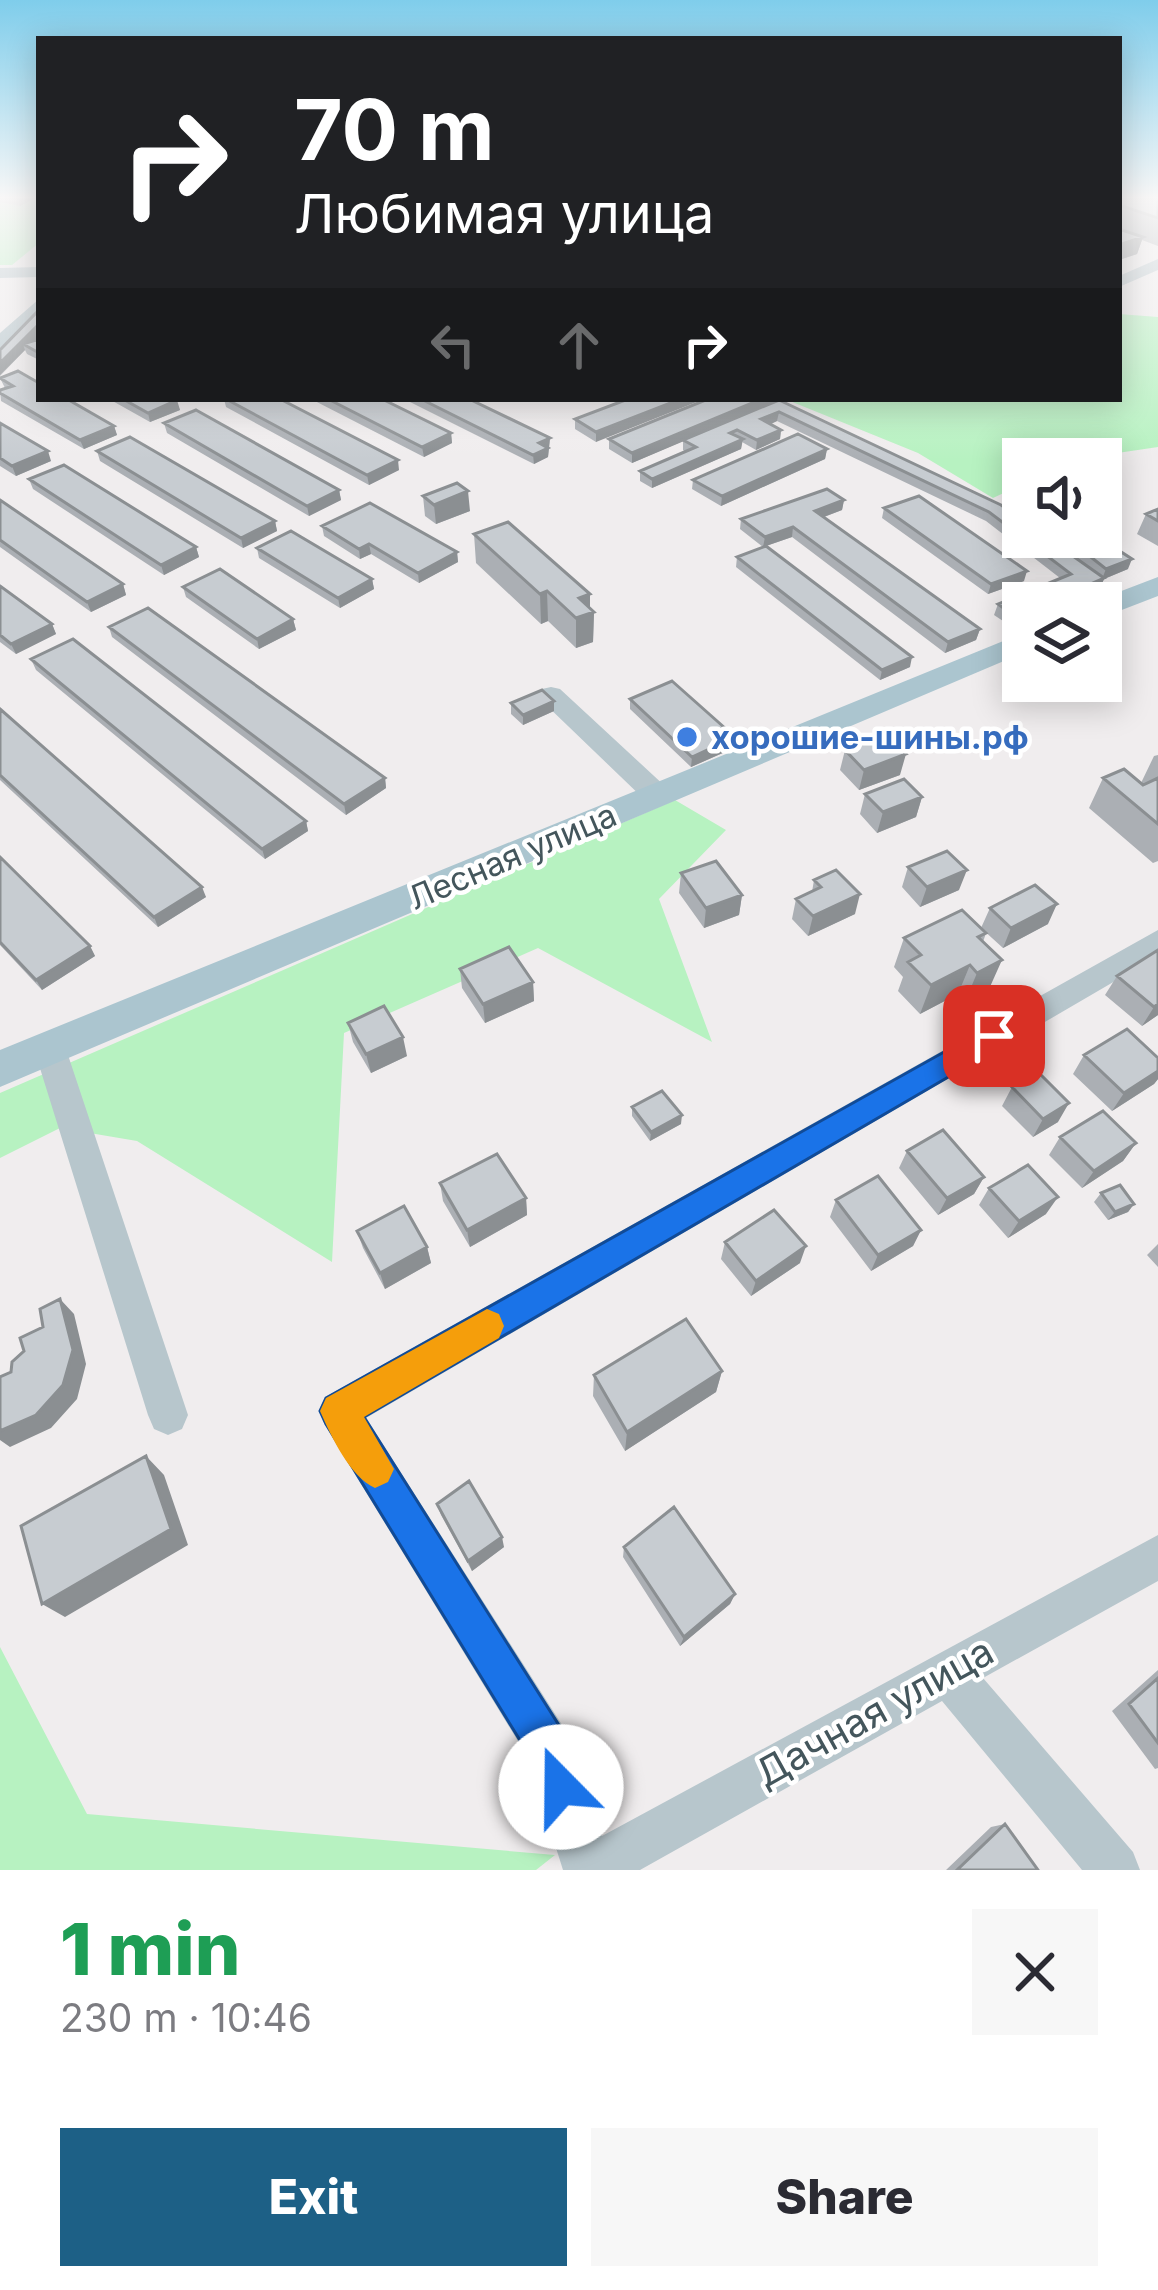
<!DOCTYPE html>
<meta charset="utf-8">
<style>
body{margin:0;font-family:Inter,sans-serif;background:#f7f7f7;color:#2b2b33;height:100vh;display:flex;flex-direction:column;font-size:45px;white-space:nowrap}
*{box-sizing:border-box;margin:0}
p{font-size:39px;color:#7c7c81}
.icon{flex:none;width:66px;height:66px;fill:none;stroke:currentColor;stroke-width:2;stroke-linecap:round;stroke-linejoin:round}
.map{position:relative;height:1870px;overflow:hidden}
.side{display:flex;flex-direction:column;background:#fff;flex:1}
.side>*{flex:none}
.top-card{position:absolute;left:36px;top:36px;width:1086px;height:366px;border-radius:0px;box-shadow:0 6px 30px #0003;background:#202124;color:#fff;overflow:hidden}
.controls{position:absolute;left:1002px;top:438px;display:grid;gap:24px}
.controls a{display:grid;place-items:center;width:120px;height:120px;border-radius:0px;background:#fff;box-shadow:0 6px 30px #0003;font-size:60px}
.pin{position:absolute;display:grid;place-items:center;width:102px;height:102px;color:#fff;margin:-51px;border-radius:24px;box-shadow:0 6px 18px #0006}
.me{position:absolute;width:132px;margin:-66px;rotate:338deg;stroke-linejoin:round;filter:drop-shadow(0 0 9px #0008)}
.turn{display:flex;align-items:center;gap:42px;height:252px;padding:0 60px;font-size:54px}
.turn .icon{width:156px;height:156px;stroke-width:2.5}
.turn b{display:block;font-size:84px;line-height:102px}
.lanes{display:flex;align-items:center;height:114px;padding:0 60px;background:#0003;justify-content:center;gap:60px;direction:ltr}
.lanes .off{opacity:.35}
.round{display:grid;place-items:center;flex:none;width:126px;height:126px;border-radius:0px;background:#f7f7f7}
.head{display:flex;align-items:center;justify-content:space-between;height:204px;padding:0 60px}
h1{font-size:72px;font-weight:800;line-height:90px;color:#1e9e55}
.cta{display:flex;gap:24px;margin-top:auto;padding:24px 60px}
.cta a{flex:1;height:138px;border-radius:0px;background:#1d6086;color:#fff;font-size:48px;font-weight:800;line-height:138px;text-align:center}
.cta a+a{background:#f7f7f7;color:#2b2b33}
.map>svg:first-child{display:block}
.green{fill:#b7f2c1}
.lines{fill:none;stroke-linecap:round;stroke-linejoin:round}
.minor{fill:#b7c6cc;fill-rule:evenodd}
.major{fill:#abc5cf;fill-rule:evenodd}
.wall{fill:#abafb4}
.shaded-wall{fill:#8b8f92}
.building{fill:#c7ccd1;stroke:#8b8f92;stroke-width:3}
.route{fill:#1a73e8;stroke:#114b97;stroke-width:3}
.slow{fill:#f59e0b}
.shop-dot{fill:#3f7fe0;stroke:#fff;stroke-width:4.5}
.labels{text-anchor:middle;stroke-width:9;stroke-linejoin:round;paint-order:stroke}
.shop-label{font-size:33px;font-weight:bold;fill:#366cbe;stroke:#fff;text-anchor:start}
.street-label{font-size:33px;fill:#44565c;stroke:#fff}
.near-street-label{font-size:39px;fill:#44565c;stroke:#fff}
</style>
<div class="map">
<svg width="1158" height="1870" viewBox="0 0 1158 1870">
<rect width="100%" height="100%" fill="#f0edee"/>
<!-- green -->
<path class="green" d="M 0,198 L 39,198 L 39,243 L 12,265 L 0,265 Z
M 1119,314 L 1158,317 L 1158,447 L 1077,459 L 1023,459 L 1023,484 L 993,498 L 918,453 L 785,399 L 1119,399 Z
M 675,800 L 726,830 L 659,899 L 712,1042 L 538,948 L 344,1033 L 332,1262 L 137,1141 L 60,1128 L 0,1158 L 0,1093 Z
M 0,1647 L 87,1814 L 555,1855 L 536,1870 L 0,1870 Z"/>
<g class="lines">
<!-- minor -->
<path class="minor" d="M 1158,259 L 1158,270 L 1119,287 L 1119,276 Z
M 39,267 L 39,277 L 0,278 L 0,268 Z
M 39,299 L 39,313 L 0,348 L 0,333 Z
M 551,687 L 560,689 L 667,788 L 670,795 L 667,802 L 647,802 L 542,701 L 539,695 L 542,689 Z
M 1158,930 L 1158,956 L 366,1418 L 564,1728 L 602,1836 L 1158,1535 L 1158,1581 L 983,1678 L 1133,1852 L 1140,1870 L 1082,1870 L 942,1701 L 640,1870 L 563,1870 L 527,1756 L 325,1425 L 319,1411 L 325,1397 Z
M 50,1036 L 61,1039 L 66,1049 L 188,1415 L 182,1429 L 168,1435 L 154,1429 L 148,1415 L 34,1049 L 39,1039 Z"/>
<!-- major -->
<path class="major" d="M 1158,577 L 1158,596 L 1101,618 L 1101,603 L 1090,603 Z
M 1023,633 L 1023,653 L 0,1087 L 0,1050 Z"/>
</g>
<!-- wall -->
<path class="wall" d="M 0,198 L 35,198 L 20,206 L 0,202 Z
M 1119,198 L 1158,198 L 1158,246 L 1142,240 L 1137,254 L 1119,260 Z
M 39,310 L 39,336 L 35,340 L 39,339 L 39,360 L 27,354 L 25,350 L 0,376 L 0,350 Z
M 0,378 L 114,426 L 117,435 L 84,449 L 1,401 L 0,390 L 5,388 Z
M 109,399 L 175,399 L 180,410 L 150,422 Z
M 224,399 L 280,399 L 399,470 L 369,485 L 226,407 Z
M 311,399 L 382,399 L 451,433 L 452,443 L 424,457 Z
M 404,399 L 469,399 L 550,438 L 548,457 L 534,464 Z
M 628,399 L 596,442 L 575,429 L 575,419 Z
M 708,399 L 774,399 L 774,402 L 1065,549 L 1068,539 L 1128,569 L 1104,579 L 1100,588 L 1012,627 L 994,615 L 998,604 L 1060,578 L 986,521 L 777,421 L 771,424 L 781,430 L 780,439 L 756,450 L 742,442 L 741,449 L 652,488 L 640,481 L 640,471 L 686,452 L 683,450 L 683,441 L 632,463 L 609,449 L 609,439 Z
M 0,423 L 51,461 L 16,476 L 0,466 Z
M 164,423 L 339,490 L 341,500 L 309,516 L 167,433 Z
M 827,449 L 825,459 L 721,506 L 692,489 L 693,480 Z
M 97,451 L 275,521 L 277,531 L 243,548 L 100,461 Z
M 29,479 L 196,547 L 199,557 L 164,575 L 33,489 Z
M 423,496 L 470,511 L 436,524 L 425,516 Z
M 0,500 L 123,584 L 126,595 L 91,612 L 0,547 Z
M 844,500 L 842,510 L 824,517 L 980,629 L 976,640 L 945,653 L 792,537 L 766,546 L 910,667 L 880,680 L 736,567 L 737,557 L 763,547 L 740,529 L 741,519 Z
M 884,508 L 1024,581 L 988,594 L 882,518 Z
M 1158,509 L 1158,546 L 1137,534 L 1146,514 Z
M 322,526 L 457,552 L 458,562 L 419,583 L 371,554 L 360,559 L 324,536 Z
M 474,534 L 594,612 L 593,642 L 576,648 L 548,621 L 541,624 L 476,563 Z
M 257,548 L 372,579 L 374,589 L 340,608 L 259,558 Z
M 0,586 L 52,624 L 56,634 L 16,654 L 0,642 Z
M 183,587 L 293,619 L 296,630 L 259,649 L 186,597 Z
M 109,627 L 385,778 L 386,788 L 346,815 L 112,637 Z
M 31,659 L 306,821 L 308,831 L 265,859 L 36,670 Z
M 630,699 L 734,748 L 691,767 L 630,709 Z
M 511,703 L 554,711 L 523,725 L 511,714 Z
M 0,709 L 206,897 L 158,927 L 0,780 Z
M 845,750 L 900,775 L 859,790 L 840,770 Z
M 1158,755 L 1158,861 L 1153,863 L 1089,808 L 1103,778 L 1141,783 L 1154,756 Z
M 865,794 L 922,797 L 916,817 L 877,833 L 860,814 Z
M 0,857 L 90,946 L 95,956 L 42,990 L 0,945 Z
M 908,867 L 959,890 L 920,907 L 902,887 Z
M 681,873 L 742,895 L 739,915 L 704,928 L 679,893 Z
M 814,880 L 855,914 L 808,936 L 792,919 L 796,899 L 812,892 Z
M 990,908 L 1048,924 L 1003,948 L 981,928 Z
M 986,933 L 983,942 L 989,989 L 965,1002 L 958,994 L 920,1014 L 898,991 L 903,977 L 894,967 L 904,938 Z
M 1158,950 L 1158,1015 L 1142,1026 L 1105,995 L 1117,976 Z
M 460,969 L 533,982 L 534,1001 L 485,1023 L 462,988 Z
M 348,1023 L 407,1056 L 371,1073 L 353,1042 Z
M 1084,1055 L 1158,1058 L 1158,1079 L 1154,1084 L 1112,1111 L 1073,1074 Z
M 1012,1087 L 1058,1122 L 1033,1137 L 1002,1106 Z
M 632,1107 L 681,1124 L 650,1141 L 632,1116 Z
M 1060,1137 L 1136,1143 L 1123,1161 L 1082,1188 L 1049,1155 Z
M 907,1151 L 984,1177 L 974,1194 L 938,1215 L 899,1168 Z
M 440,1183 L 526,1198 L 527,1215 L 470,1247 L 443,1201 Z
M 989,1188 L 1046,1214 L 1008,1238 L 979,1205 Z
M 1101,1193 L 1134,1204 L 1128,1212 L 1108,1220 L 1094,1202 Z
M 836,1200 L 921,1230 L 913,1246 L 871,1271 L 830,1217 Z
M 357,1231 L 427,1247 L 431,1263 L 385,1289 L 363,1248 Z
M 725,1242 L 800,1263 L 751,1296 L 721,1259 Z
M 1158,1244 L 1158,1267 L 1147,1255 Z
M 722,1371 L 716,1392 L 625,1451 L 593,1396 L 594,1375 Z
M 437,1504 L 504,1547 L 472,1571 L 441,1515 Z
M 624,1547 L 735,1594 L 730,1604 L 680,1646 L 623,1557 Z
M 1158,1670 L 1158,1768 L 1155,1769 L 1112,1711 Z
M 1005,1824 L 1038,1870 L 946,1870 L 991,1827 Z"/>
<!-- shaded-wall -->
<path class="shaded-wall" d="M 18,198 L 35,198 L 20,206 Z
M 1143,237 L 1137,254 L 1119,260 L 1119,245 Z
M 39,324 L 39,336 L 28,347 L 23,344 L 25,350 L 0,375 L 0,363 Z
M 681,399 L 704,399 L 596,442 L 596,432 Z
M 762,399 L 774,399 L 774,403 L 632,463 L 632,453 Z
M 177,400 L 180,410 L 150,422 L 148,413 Z
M 779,412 L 777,421 L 760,429 L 761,419 Z
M 114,426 L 117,435 L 84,449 L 80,440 Z
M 781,430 L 780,439 L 756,450 L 757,440 Z
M 451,433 L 452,443 L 424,457 L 422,447 Z
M 550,438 L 548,457 L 534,464 L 533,455 L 539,443 Z
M 743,439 L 741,449 L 652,488 L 652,479 Z
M 827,449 L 825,459 L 721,506 L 722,496 Z
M 48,451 L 51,461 L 16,476 L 12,466 Z
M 398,460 L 399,470 L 369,485 L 367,475 Z
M 339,490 L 341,500 L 309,516 L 307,506 Z
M 468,491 L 470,511 L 436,524 L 434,505 Z
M 844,500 L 842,510 L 813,521 L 815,511 Z
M 275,521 L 277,531 L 243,548 L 241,538 Z
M 793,527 L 792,537 L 763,547 L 765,537 Z
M 369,544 L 371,554 L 360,559 L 359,549 Z
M 196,547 L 199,557 L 164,575 L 161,565 Z
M 457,552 L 458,562 L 419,583 L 418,573 Z
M 1132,559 L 1128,569 L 1104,579 L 1100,588 L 1067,603 L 1047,603 L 1102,579 L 1106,569 Z
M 1027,571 L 1024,581 L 988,594 L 991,584 Z
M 372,579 L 374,589 L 340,608 L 338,598 Z
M 123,584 L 126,595 L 91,612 L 87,602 Z
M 547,591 L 548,621 L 541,624 L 540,594 Z
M 590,594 L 590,613 L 594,612 L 593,642 L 576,648 L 576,618 L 579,598 Z
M 1023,614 L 1023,622 L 1012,627 L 1016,617 Z
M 293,619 L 296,630 L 259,649 L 257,639 Z
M 52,624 L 56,634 L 16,654 L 11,644 Z
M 980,629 L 976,640 L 945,653 L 948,642 Z
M 1112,629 L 1108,639 L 1101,642 L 1101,634 Z
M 912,657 L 910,667 L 880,680 L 882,670 Z
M 554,701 L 554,711 L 523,725 L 523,715 Z
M 735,737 L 734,748 L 691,767 L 692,757 Z
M 906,754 L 900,775 L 859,790 L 864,770 Z
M 385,778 L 386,788 L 346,815 L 344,804 Z
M 922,797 L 916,817 L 877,833 L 883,812 Z
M 306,821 L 308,831 L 265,859 L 262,849 Z
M 967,870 L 959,890 L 920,907 L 927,887 Z
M 202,887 L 206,897 L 158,927 L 154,917 Z
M 860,894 L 855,914 L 808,936 L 813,916 Z
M 742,895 L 739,915 L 704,928 L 706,908 Z
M 1057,904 L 1048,924 L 1003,948 L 1011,928 Z
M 90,946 L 95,956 L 42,990 L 36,980 Z
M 1002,960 L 989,989 L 965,1002 L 977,973 Z
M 970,965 L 958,994 L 920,1014 L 931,985 Z
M 533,982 L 534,1001 L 485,1023 L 483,1004 Z
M 1158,1004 L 1158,1015 L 1142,1026 L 1154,1007 Z
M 403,1037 L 407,1056 L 371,1073 L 366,1054 Z
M 1158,1071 L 1158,1079 L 1154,1084 L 1112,1111 L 1124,1093 Z
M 1069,1103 L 1058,1122 L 1033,1137 L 1043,1119 Z
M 682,1115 L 681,1124 L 650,1141 L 651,1132 Z
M 1136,1143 L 1123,1161 L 1082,1188 L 1094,1171 Z
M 984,1177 L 974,1194 L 938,1215 L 947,1198 Z
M 1058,1197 L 1046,1214 L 1008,1238 L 1019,1221 Z
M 526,1198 L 527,1215 L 470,1247 L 467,1230 Z
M 1134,1204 L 1128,1212 L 1108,1220 L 1115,1212 Z
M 921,1230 L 913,1246 L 871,1271 L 878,1255 Z
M 806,1246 L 800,1263 L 751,1296 L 756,1281 Z
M 427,1247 L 431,1263 L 385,1289 L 380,1273 Z
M 60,1299 L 74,1314 L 86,1364 L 77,1399 L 51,1428 L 10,1447 L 0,1440 L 0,1431 Z
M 722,1371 L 716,1392 L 625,1451 L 627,1432 Z
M 146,1456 L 164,1475 L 188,1545 L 65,1617 L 42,1604 Z
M 502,1537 L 504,1547 L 472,1571 L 468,1561 Z
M 735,1594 L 730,1604 L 680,1646 L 684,1637 Z"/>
<!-- building -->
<path class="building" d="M 1119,198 L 1158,198 L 1158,218 L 1119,205 Z
M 1119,229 L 1143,237 L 1119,245 Z
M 39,310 L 39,324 L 0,363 L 0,350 Z
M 39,339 L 39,353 L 23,344 Z
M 18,371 L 39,383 L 39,399 L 67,399 L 114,426 L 80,440 L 0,393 L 0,390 L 13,386 L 0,378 Z
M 123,399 L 175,399 L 177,400 L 148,413 Z
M 226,399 L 280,399 L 398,460 L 367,475 Z
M 328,399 L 382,399 L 451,433 L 422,447 Z
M 421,399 L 469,399 L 550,438 L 539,443 L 548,448 L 533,455 Z
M 628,399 L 681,399 L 596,432 L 575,419 Z
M 708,399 L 762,399 L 632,453 L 609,439 Z
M 779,400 L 1001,505 L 1023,520 L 1023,537 L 1046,537 L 1104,578 L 1047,603 L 1023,603 L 1023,614 L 1016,617 L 998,604 L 1071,574 L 989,512 L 779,412 L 761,419 L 781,430 L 757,440 L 737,430 L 730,433 L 743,439 L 652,479 L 640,471 L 696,447 L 683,440 Z
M 196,410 L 339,490 L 307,506 L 164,423 Z
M 0,423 L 48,451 L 12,466 L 0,458 Z
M 798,434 L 827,449 L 722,496 L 693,480 Z
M 130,437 L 275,521 L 241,538 L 97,451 Z
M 64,465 L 196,547 L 161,565 L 29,479 Z
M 457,483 L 468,491 L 434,505 L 423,496 Z
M 827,489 L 844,500 L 815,511 L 980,629 L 948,642 L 793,527 L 765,537 L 741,519 Z
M 919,496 L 1027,571 L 991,584 L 884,508 Z
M 0,500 L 123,584 L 87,602 L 0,540 Z
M 370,503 L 457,552 L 418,573 L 369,544 L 359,549 L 322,526 Z
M 1158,509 L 1158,521 L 1146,514 Z
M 508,522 L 590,594 L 579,598 L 594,612 L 576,618 L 547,591 L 540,594 L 474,534 Z
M 291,531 L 372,579 L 338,598 L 257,548 Z
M 1074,537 L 1098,537 L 1132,559 L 1106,569 L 1068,539 Z
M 766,546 L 912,657 L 882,670 L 737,557 Z
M 220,569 L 293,619 L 257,639 L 183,587 Z
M 0,586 L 52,624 L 11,644 L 0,635 Z
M 148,608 L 385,778 L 344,804 L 109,627 Z
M 1101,622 L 1112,629 L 1101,634 Z
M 73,639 L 306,821 L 262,849 L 31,659 Z
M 672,681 L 735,737 L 692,757 L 630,699 Z
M 542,690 L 554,701 L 523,715 L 511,703 Z
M 0,709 L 202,887 L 154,917 L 0,775 Z
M 886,735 L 906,754 L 864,770 L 845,750 Z
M 1124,769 L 1143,785 L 1158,778 L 1158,824 L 1103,778 Z
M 904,779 L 922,797 L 883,812 L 865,794 Z
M 947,851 L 967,870 L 927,887 L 908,867 Z
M 0,857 L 90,946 L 36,980 L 0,942 Z
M 716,861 L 742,895 L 706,908 L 681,873 Z
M 836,870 L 860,894 L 813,916 L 796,899 L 821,887 L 814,880 Z
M 1035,885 L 1057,904 L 1011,928 L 990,908 Z
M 962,910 L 986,933 L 978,937 L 1002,960 L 977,973 L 970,965 L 931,985 L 908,962 L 921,955 L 904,938 Z
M 509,947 L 533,982 L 483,1004 L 460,969 Z
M 1158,950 L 1158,1004 L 1154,1007 L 1117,976 Z
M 384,1006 L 403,1037 L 366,1054 L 348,1023 Z
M 1127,1029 L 1158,1058 L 1158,1071 L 1124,1093 L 1084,1055 Z
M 1038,1072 L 1069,1103 L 1043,1119 L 1012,1087 Z
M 662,1091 L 682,1115 L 651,1132 L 632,1107 Z
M 1103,1111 L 1136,1143 L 1094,1171 L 1060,1137 Z
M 943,1130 L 984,1177 L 947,1198 L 907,1151 Z
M 497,1154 L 526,1198 L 467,1230 L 440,1183 Z
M 1028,1165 L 1058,1197 L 1019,1221 L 989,1188 Z
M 878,1176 L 921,1230 L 878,1255 L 836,1200 Z
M 1120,1185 L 1134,1204 L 1115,1212 L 1101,1193 Z
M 404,1206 L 427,1247 L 380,1273 L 357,1231 Z
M 774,1210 L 806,1246 L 756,1281 L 725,1242 Z
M 60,1299 L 73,1350 L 63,1385 L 36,1415 L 0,1431 L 0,1377 L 11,1372 L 12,1362 L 24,1351 L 20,1338 L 43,1327 L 40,1309 Z
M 686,1319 L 722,1371 L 627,1432 L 594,1375 Z
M 146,1456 L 171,1529 L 42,1604 L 21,1526 Z
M 469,1481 L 502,1537 L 468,1561 L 437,1504 Z
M 674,1507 L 735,1594 L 684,1637 L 624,1547 Z
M 1158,1678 L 1158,1743 L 1129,1704 Z
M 1005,1824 L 1038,1870 L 957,1870 Z"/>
<!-- sky -->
<linearGradient id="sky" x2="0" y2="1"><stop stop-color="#7fcdeb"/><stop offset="0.43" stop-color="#f8f7f7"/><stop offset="1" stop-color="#f8f7f7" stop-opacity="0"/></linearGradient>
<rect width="1158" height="460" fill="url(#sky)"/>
<!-- route -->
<path class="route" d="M 994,1024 L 1005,1027 L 1009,1036 L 1005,1044 L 364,1417 L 562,1730 L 583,1787 L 576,1802 L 561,1809 L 545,1802 L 529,1755 L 326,1424 L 320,1411 L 326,1398 Z"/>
<!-- slow -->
<path class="slow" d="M 487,1309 L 499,1314 L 504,1326 L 499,1338 L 364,1417 L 394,1469 L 388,1482 L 375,1488 C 350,1477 331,1436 320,1411 L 326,1398 Z"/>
<!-- markers -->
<circle class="shop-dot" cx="687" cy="737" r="12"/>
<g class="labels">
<!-- shop labels -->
<g class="shop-label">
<text x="711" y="749">хорошие-шины.рф</text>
</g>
<!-- street labels -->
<g class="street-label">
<text transform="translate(512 856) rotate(-23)" y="12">Лесная улица</text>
</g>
<!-- near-street labels -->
<g class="near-street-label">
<text transform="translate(874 1712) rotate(-29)" y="14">Дачная улица</text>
</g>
</g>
</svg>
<div class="controls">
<a><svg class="icon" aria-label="sound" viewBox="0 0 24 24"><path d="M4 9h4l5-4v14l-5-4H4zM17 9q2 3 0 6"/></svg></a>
<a><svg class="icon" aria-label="layers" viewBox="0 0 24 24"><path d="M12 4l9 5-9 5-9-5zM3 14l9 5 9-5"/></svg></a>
</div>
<div class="pin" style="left:994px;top:1036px;background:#d93025"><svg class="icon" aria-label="arrive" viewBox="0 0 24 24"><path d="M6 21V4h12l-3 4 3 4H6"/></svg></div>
<svg class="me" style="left:561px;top:1787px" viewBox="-20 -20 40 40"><circle r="19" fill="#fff"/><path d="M0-13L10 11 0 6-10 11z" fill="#1a73e8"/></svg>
<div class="top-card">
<div class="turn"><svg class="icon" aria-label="right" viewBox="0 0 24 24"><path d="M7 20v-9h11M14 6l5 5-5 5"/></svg><div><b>70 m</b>Любимая улица</div></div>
<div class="lanes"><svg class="icon off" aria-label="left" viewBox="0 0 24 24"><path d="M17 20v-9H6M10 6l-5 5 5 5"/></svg><svg class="icon off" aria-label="ahead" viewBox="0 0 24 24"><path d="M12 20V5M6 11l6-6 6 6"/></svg><svg class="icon" aria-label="right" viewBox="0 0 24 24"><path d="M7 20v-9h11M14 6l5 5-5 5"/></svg></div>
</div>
</div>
<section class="side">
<div class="head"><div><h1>1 min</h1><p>230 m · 10:46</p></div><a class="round"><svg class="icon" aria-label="close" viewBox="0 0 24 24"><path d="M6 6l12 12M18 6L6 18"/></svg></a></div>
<div class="cta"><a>Exit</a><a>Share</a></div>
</section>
